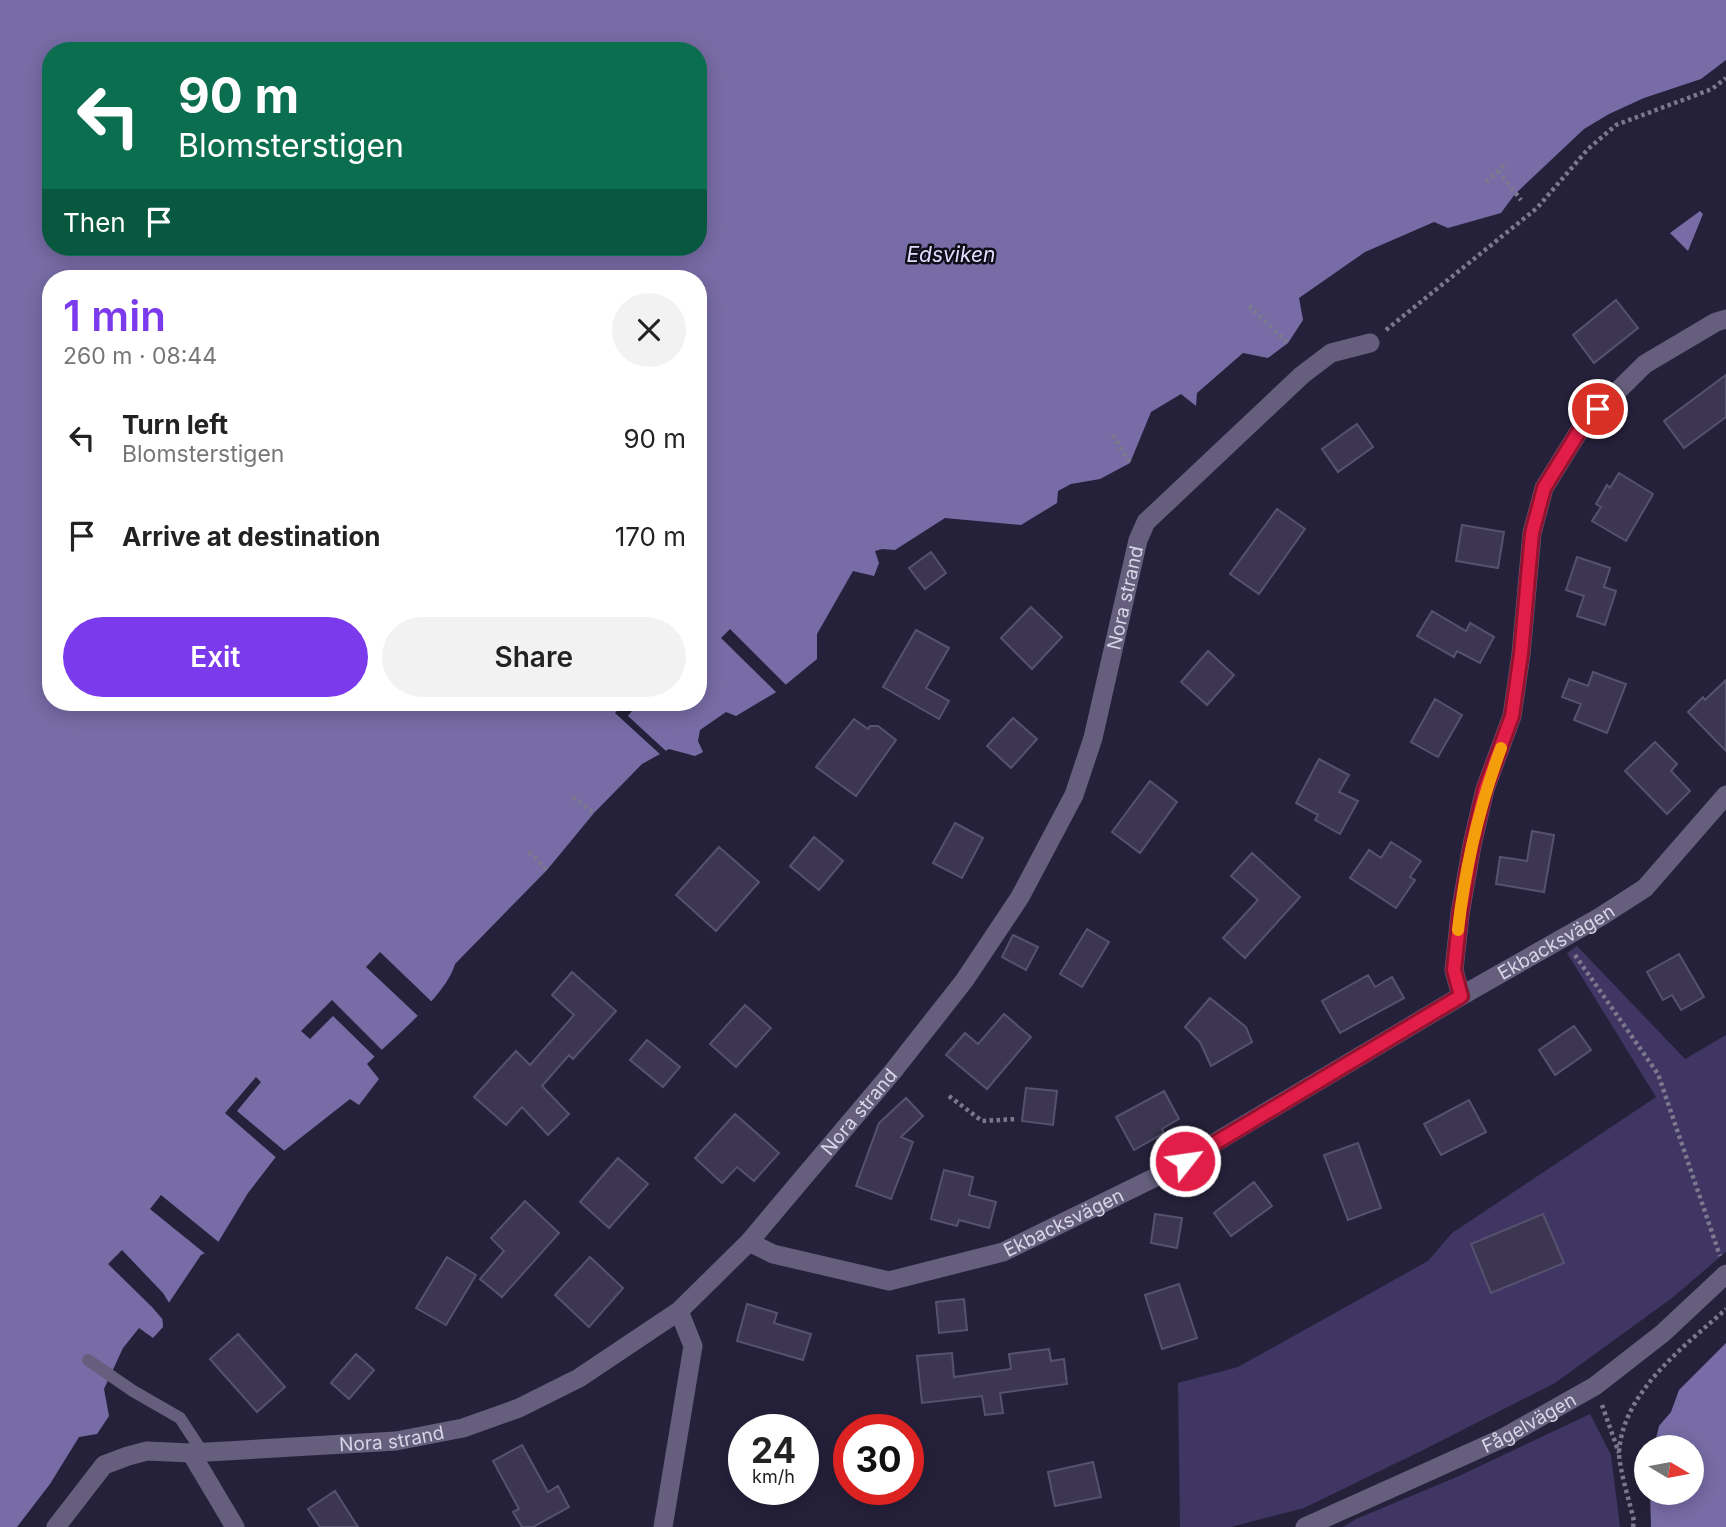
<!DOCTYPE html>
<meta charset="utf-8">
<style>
body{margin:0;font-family:Inter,sans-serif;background:#f2f2f2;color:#222;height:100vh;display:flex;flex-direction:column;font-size:26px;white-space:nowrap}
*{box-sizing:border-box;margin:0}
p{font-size:23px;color:#767676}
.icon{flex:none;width:38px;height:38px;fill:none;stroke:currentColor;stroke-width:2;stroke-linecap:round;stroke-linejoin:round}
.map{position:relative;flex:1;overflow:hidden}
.side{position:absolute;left:42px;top:270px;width:665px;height:441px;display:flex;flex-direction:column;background:#fff;border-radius:28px;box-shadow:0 4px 18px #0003}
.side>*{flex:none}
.top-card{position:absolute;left:42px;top:42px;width:665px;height:214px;border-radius:28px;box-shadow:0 4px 18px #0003;background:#0b6e4f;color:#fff;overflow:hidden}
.needle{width:46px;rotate:100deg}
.buttons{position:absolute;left:1634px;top:1435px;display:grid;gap:14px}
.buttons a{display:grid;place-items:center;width:70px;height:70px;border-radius:50%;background:#fff;box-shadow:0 4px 18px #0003;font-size:35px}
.speed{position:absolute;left:728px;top:1414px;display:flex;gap:14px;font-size:35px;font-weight:700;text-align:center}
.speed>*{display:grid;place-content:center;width:91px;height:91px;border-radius:50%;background:#fff;box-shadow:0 4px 18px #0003;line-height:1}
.speed small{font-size:18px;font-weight:400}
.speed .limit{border:10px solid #d22;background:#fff;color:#111}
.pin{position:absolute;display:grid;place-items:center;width:60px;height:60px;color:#fff;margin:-30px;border:4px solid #fff;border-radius:50%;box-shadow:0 2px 7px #0007}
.me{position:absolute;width:77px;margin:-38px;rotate:60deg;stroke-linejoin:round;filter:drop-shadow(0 0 5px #0008)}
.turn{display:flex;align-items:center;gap:24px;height:147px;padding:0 21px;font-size:32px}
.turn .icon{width:91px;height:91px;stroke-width:2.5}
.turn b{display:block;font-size:49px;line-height:60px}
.then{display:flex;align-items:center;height:66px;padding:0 21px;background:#0003;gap:14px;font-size:26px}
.round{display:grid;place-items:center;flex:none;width:74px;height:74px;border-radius:37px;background:#f2f2f2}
.headline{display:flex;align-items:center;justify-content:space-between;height:119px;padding:0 21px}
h1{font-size:42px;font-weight:600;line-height:52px;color:#7c3aed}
.action{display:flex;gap:14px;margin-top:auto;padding:14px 21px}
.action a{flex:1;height:80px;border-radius:42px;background:#7c3aed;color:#fff;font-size:28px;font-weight:600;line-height:80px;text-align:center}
.action a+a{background:#f2f2f2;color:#222}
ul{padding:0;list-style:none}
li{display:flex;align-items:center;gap:21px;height:98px;padding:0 21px}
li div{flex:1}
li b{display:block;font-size:26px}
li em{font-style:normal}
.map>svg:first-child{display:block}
.green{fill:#403663}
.water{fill:#786ca6;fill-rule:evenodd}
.pier{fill:#26213b}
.building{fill:#3c3652;stroke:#56516e;stroke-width:2}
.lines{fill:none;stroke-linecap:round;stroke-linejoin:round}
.path{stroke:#7c788e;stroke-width:4.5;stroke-dasharray:3.5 3.5;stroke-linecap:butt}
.service{stroke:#655f7d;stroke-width:12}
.minor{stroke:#655f7d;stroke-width:19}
.route-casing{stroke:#92132f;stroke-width:18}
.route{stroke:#e11d48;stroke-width:12}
.slow{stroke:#f59e0b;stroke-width:12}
.labels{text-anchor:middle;stroke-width:5;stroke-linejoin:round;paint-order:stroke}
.street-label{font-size:19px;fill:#d8d5e7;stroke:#0f0d18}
.water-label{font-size:21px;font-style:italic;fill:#e1dbfe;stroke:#0f0d18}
</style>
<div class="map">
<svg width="1726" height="1527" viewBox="0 0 1726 1527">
<rect width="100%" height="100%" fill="#26213b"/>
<!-- green -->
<path class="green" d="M 1577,946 L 1685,1059 L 1726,1035 L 1726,1252 L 1672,1298 L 1555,1383 L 1423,1450 L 1304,1508 L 1231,1527 L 1180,1527 L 1178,1383 L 1238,1367 L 1428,1261 L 1452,1233 L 1656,1097 L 1567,953 Z
M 1590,1414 L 1611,1455 L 1620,1527 L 1343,1527 L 1356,1519 L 1459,1476 Z"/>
<!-- water -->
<path class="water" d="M 0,0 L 1726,0 L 1726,60 L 1701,79 L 1644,98 L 1609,114 L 1584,129 L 1515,194 L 1501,213 L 1448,228 L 1434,222 L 1365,252 L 1299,298 L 1303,320 L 1288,343 L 1268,358 L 1243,353 L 1197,393 L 1196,406 L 1181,394 L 1151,412 L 1130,463 L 1100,479 L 1071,484 L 1058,491 L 1057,503 L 1021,525 L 945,518 L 895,550 L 882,549 L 875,551 L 879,563 L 874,576 L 853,571 L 817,634 L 817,659 L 778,691 L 736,716 L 726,712 L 700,730 L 698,741 L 703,752 L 695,756 L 669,749 L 642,764 L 594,813 L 547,870 L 455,964 C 447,995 391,1040 367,1064 L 379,1079 L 359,1105 L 350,1099 L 275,1158 L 248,1193 L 214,1249 L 201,1255 L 162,1313 L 163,1327 L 153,1338 L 139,1328 L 123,1348 L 104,1389 L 109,1416 L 97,1434 L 79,1437 L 50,1484 L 17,1527 L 0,1527 ZM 51,51 L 698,51 L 698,247 L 51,247 ZM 51,278 L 698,278 L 698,702 L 51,702 Z
M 1700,211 L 1703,214 L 1688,251 L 1670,233 Z
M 1726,1343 L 1726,1527 L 1651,1527 L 1650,1493 L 1692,1493 L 1692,1447 L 1654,1447 L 1659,1426 L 1671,1412 L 1679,1390 Z"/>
<!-- pier -->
<path class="pier" d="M 730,629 L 787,686 L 779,695 L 721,638 Z
M 625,702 L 634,708 L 628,716 L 666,751 L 662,756 L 615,713 Z
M 380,952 L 432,1002 L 418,1016 L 366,967 Z
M 332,1000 L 384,1052 L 377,1059 L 333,1016 L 310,1039 L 301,1031 Z
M 256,1077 L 261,1082 L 237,1111 L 287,1153 L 279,1160 L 225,1113 Z
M 161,1195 L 221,1244 L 217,1251 L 208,1256 L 150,1209 Z
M 122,1250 L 163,1293 L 171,1306 L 166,1314 L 166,1321 L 164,1321 L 152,1307 L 108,1264 Z"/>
<!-- building -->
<path class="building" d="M 1616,300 L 1638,328 L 1594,363 L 1573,335 Z
M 1726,375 L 1726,417 L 1684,448 L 1664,421 Z
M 1357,424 L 1373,447 L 1338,472 L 1322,449 Z
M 1619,473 L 1653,494 L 1626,541 L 1592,521 L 1601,507 L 1596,504 L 1607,485 L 1610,488 Z
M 1277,509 L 1305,529 L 1259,594 L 1230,574 Z
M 1462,525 L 1504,532 L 1498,568 L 1456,561 Z
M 931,552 L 946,573 L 925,589 L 909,568 Z
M 1577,557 L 1610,568 L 1604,587 L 1616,591 L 1605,625 L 1577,616 L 1584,596 L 1566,590 Z
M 1031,607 L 1062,637 L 1032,669 L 1001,638 Z
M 1432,611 L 1466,631 L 1470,623 L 1494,637 L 1480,663 L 1457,651 L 1454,657 L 1417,636 Z
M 916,630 L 949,648 L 926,688 L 949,701 L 939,719 L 883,687 Z
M 1208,651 L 1234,675 L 1207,705 L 1181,682 Z
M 1593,672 L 1626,684 L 1607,733 L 1574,720 L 1581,704 L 1562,697 L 1569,679 L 1588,686 Z
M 1726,680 L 1726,751 L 1688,712 L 1703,697 L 1705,700 Z
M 1435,699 L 1462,715 L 1438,757 L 1411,742 Z
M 1013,718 L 1037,739 L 1011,768 L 987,746 Z
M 854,719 L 868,729 L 870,726 L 878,726 L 896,740 L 856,796 L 816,767 Z
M 1655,742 L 1677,764 L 1671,771 L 1690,791 L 1667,814 L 1625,771 Z
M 1319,759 L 1349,775 L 1339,792 L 1358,801 L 1340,834 L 1315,820 L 1318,815 L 1296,803 Z
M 1150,781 L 1177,802 L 1140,853 L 1112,832 Z
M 955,823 L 983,838 L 962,878 L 933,863 Z
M 1532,831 L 1554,835 L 1544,892 L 1496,884 L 1500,857 L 1527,861 Z
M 814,837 L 843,861 L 819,890 L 790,866 Z
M 1391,842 L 1421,861 L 1410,877 L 1415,880 L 1396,908 L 1350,878 L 1369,850 L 1381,858 Z
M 719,847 L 759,882 L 716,931 L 676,895 Z
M 1252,853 L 1300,897 L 1245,958 L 1223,938 L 1258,900 L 1231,876 Z
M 1087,929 L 1109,942 L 1082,987 L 1060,974 Z
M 1013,935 L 1038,947 L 1026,970 L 1002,957 Z
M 1679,954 L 1704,997 L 1681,1010 L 1672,995 L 1663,1000 L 1647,972 Z
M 572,972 L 616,1011 L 573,1059 L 569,1055 L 542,1086 L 569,1114 L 548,1135 L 522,1107 L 506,1125 L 474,1097 L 516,1051 L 530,1065 L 574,1015 L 552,995 Z
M 1368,975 L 1375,987 L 1392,977 L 1404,998 L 1340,1033 L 1322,1001 Z
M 1210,998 L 1246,1027 L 1252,1042 L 1211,1066 L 1200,1042 L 1185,1027 Z
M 745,1005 L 771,1028 L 736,1067 L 710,1044 Z
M 1004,1014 L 1031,1037 L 987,1089 L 946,1055 L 965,1033 L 978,1044 Z
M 1574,1026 L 1591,1050 L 1555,1075 L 1539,1050 Z
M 647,1040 L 680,1067 L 663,1087 L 630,1060 Z
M 1026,1088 L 1057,1091 L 1053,1125 L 1022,1121 Z
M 1164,1091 L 1179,1119 L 1162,1129 L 1164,1133 L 1134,1150 L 1116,1117 Z
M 906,1098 L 923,1116 L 901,1137 L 913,1142 L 891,1199 L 856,1186 L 879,1123 Z
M 1469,1100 L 1486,1132 L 1441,1155 L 1424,1124 Z
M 735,1114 L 779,1153 L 754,1181 L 737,1167 L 722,1183 L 695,1158 Z
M 1358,1143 L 1381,1208 L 1348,1220 L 1324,1155 Z
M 618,1158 L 648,1184 L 609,1228 L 580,1202 Z
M 944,1170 L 973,1177 L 969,1195 L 996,1202 L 989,1228 L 959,1220 L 957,1226 L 931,1219 Z
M 1254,1182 L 1272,1206 L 1231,1236 L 1214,1213 Z
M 525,1201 L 559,1233 L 502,1297 L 480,1279 L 504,1251 L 491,1238 Z
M 1155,1214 L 1182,1218 L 1177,1248 L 1151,1243 Z
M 1543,1214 L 1564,1263 L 1491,1293 L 1471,1244 Z
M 447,1257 L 476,1275 L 446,1325 L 416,1308 Z
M 590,1257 L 623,1288 L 589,1327 L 555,1295 Z
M 1179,1284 L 1197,1338 L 1162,1349 L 1145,1295 Z
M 964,1299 L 967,1330 L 939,1333 L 936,1302 Z
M 747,1304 L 777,1313 L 774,1323 L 811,1334 L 803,1360 L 737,1341 Z
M 238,1334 L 285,1387 L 257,1412 L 210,1359 Z
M 1049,1349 L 1051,1361 L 1064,1359 L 1067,1384 L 1000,1393 L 1003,1413 L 985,1415 L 982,1396 L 922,1403 L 917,1356 L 952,1353 L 954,1377 L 1011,1369 L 1009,1354 Z
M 356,1354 L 374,1370 L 349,1399 L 331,1383 Z
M 522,1445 L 548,1492 L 558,1486 L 569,1507 L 533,1527 L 522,1527 L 513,1512 L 519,1509 L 493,1461 Z
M 1093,1462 L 1101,1497 L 1055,1506 L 1048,1472 Z
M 335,1491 L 358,1527 L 320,1527 L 308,1509 Z"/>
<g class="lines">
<!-- path -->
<path class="path" d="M 1498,171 L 1521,200
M 1486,182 L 1507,163
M 1249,306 L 1288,343
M 1386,330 L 1537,208 L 1588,149 L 1616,125 L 1712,89 L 1726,78
M 1113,435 L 1130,463
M 573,797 L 594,813
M 529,852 L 547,870
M 1575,955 L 1658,1074 L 1720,1256
M 949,1096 L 982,1121 L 1017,1119
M 1602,1405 L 1619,1453
M 1633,1527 L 1634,1521 C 1630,1503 1619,1469 1619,1452 C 1623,1391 1685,1346 1726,1309"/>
<!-- service -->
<path class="service" d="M 88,1360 L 133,1391 L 180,1418 L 203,1453"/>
<!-- minor -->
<g class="minor">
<path d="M 1461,996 L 1454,970 L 1460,914 L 1472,845 L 1485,789 L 1512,716 L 1521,654 L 1532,533 L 1544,488 L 1583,425 L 1645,364 L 1716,322 L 1726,319"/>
<path id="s1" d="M 749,1242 L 773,1254 L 889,1281 L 1003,1252 L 1164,1173 L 1461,996 L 1600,917 L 1645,888 L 1726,795"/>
<path d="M 191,1453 L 235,1527"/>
<path id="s2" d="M 56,1527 L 104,1465 L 128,1456 L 147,1451 L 191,1453 L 396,1441 L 463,1428 L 519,1408 L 579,1378 L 679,1311 L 749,1242 L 894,1070 L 964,981 L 1020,897 L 1074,795 L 1093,738 L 1138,540 L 1146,522 L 1302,375 L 1331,353 L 1370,343"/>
<path d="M 663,1527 L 693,1346 L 679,1311"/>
<path id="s3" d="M 1305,1527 L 1503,1438 L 1595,1386 L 1663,1333 L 1726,1274"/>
</g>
</g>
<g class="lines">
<defs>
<path id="route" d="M 1185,1161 L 1461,996 L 1454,970 L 1460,914 L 1472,845 L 1485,789 L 1512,716 L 1521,654 L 1532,533 L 1544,488 L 1583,425 L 1598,409"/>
</defs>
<!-- route casing -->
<use href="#route" class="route-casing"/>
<!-- route -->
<use href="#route" class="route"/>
<!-- slow -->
<path class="slow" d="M 1458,930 C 1465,867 1479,807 1501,748"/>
</g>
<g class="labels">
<!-- street labels -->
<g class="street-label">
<text dy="7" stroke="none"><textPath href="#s2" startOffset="1545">Nora strand</textPath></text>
<text dy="7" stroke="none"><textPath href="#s1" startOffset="898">Ekbacksvägen</textPath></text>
<text dy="7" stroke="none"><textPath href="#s2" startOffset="957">Nora strand</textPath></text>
<text dy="7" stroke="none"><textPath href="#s1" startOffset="331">Ekbacksvägen</textPath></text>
<text dy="7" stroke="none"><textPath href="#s3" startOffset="247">Fågelvägen</textPath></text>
<text dy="7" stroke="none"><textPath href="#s2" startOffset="369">Nora strand</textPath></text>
</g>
<!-- water labels -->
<g class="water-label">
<text x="951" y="262">Edsviken</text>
</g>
</g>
</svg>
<div class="buttons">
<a><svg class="needle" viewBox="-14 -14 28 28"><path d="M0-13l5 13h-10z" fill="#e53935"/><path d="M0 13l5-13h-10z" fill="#767676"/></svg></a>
</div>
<div class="speed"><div>24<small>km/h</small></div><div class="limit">30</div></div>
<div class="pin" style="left:1598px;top:409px;background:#d93025"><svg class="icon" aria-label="arrive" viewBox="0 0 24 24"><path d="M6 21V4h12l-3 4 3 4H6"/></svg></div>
<svg class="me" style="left:1185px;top:1161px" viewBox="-20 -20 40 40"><circle r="17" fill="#e11d48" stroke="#fff" stroke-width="3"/><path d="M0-11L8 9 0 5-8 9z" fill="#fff"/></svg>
<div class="top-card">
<div class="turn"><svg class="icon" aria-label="left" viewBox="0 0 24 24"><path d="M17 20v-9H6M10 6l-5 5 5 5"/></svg><div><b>90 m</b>Blomsterstigen</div></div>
<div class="then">Then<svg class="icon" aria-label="arrive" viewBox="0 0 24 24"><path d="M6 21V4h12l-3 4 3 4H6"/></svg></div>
</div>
<section class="side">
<div class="headline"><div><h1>1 min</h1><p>260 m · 08:44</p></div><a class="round"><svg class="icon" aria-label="close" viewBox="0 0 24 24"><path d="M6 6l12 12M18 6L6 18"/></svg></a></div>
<ul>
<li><svg class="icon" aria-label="left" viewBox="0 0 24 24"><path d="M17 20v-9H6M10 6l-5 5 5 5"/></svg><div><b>Turn left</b><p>Blomsterstigen</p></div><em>90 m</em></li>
<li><svg class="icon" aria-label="arrive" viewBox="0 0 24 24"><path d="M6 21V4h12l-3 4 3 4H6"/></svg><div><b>Arrive at destination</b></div><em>170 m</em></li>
</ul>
<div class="action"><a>Exit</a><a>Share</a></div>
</section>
</div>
